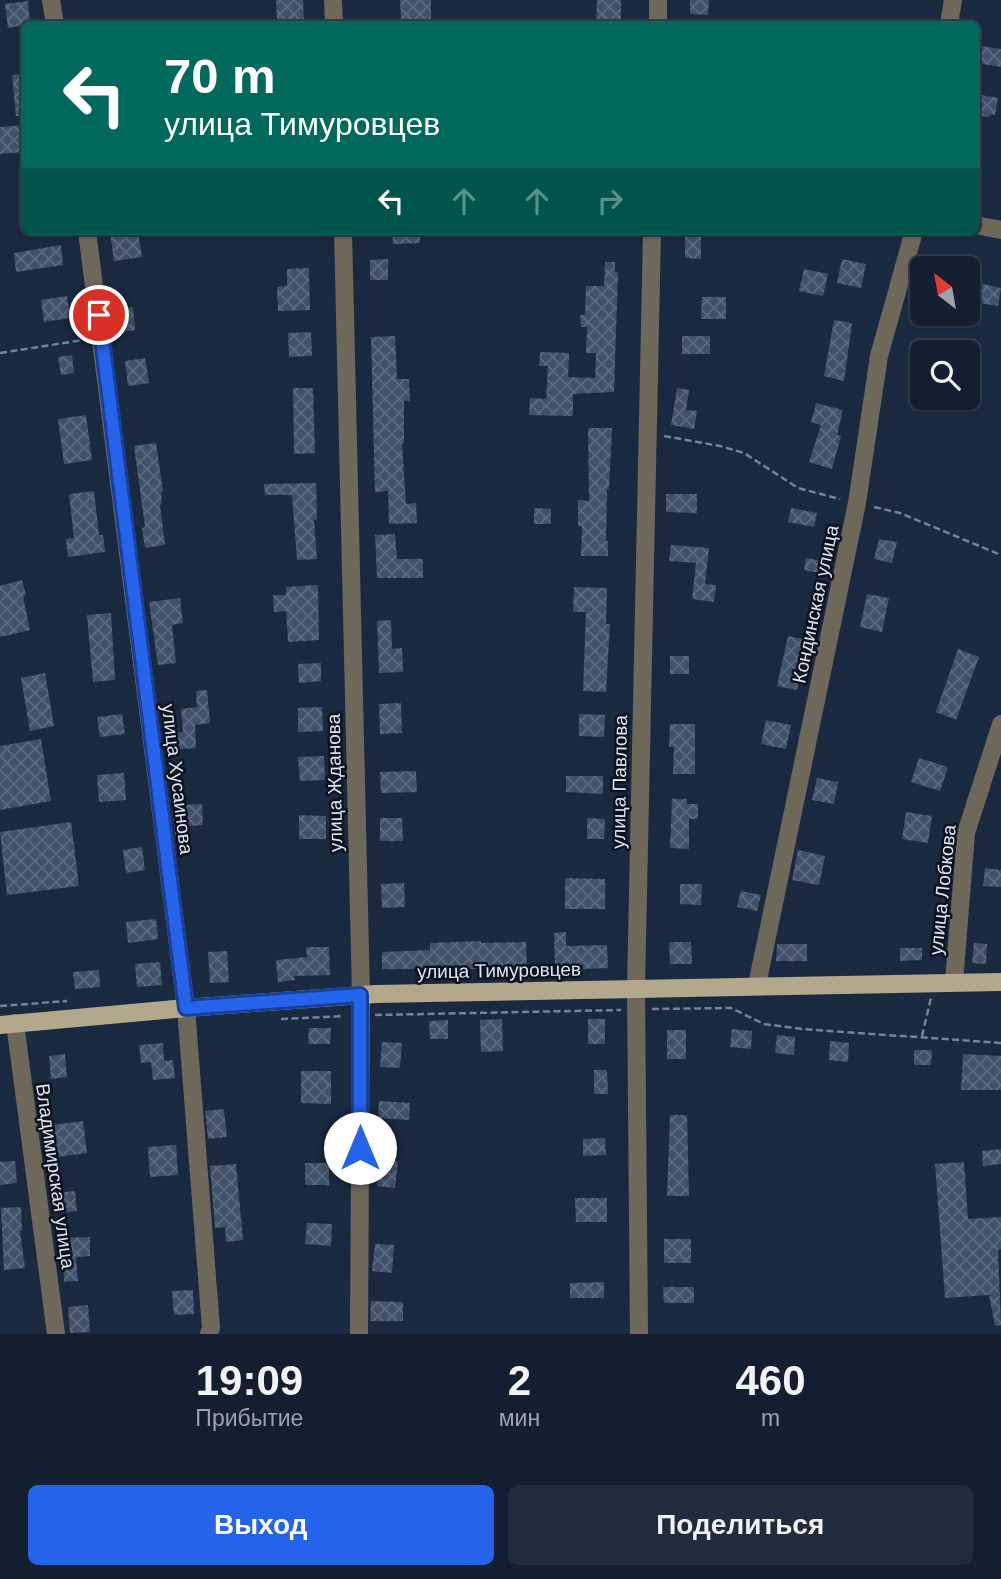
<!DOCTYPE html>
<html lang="ru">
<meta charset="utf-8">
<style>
body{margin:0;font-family:Helvetica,sans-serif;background:#202c3c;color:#f1f3f6;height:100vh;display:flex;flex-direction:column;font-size:26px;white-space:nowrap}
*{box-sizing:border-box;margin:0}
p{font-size:23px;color:#9da2ab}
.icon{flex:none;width:38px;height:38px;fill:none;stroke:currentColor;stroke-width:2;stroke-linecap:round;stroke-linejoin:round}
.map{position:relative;height:1334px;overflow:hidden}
.panel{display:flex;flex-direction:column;background:#131f30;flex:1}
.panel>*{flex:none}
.banner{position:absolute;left:21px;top:21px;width:959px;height:214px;border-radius:10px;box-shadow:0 2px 5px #0004,0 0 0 2px #323d4c;background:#00695c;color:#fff;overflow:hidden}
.needle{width:46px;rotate:329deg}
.tools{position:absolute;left:910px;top:256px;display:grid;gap:14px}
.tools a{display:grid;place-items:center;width:70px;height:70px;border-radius:10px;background:#131f30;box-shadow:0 2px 5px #0004,0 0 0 2px #323d4c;font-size:35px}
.pin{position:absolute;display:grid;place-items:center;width:60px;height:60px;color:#fff;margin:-30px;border:4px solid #fff;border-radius:50%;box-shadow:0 2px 7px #0007}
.me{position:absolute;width:77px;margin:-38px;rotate:0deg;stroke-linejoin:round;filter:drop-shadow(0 0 5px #0008)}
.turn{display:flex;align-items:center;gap:24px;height:147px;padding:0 28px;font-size:32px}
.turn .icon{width:91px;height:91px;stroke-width:2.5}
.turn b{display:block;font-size:49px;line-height:60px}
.lanes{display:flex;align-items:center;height:66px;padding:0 28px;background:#0003;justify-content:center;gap:35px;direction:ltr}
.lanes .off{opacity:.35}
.eta{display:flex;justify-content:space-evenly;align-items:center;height:119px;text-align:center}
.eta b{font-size:42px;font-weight:700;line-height:49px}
.action{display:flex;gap:14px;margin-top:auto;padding:14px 28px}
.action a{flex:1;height:80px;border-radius:10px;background:#2563eb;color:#fff;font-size:28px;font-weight:700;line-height:80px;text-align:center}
.action a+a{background:#202c3c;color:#f1f3f6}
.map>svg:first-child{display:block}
.building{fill:url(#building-cross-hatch)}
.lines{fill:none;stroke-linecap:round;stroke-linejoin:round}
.path{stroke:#758396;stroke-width:2.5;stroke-dasharray:7 3.5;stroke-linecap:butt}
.minor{stroke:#6e685b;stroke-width:18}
.major{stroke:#b3a88c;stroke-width:18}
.route-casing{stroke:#184099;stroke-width:18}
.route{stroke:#2563eb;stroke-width:12}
.labels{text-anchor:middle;stroke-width:5;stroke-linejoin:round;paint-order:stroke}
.street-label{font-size:19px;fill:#dce7f6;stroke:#0b121c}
</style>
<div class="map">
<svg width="1001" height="1334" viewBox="0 0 1001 1334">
<defs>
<pattern id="building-cross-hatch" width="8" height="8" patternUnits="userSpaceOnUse" patternTransform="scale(1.75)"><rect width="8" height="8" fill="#3f516a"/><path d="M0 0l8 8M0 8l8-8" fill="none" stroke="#5a6a80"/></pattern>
</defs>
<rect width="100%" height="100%" fill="#192940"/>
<!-- building -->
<path class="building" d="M 276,0 L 303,0 L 304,24 L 277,24 Z
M 400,0 L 431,0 L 431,20 L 401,21 Z
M 597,0 L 621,0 L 621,24 L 596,24 Z
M 690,0 L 709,0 L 708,15 L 690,14 Z
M 28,1 L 30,24 L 8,28 L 5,4 Z
M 980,46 L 1001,49 L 1001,67 L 978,63 Z
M 24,74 L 24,116 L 16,116 L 12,75 Z
M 976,94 L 998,98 L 995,115 L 990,114 L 989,117 L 976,115 Z
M 24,125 L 23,152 L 0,154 L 0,127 Z
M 110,231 L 138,231 L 142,257 L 114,261 Z
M 392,231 L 420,231 L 420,243 L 393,244 Z
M 685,231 L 701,231 L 701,259 L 685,258 Z
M 61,245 L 63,265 L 16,272 L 14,253 Z
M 388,259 L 388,280 L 370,280 L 370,260 Z
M 842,259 L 866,264 L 861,288 L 837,283 Z
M 605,262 L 615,262 L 615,272 L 618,272 L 614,392 L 573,394 L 573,416 L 529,415 L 530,398 L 546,399 L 548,366 L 539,366 L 540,352 L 569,353 L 568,377 L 595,378 L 596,353 L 586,353 L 587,327 L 581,327 L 580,315 L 585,315 L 586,286 L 604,286 Z
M 309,268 L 310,310 L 278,311 L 277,287 L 287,286 L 287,269 Z
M 804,269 L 828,274 L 823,296 L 799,291 Z
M 978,283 L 1001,288 L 998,306 L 975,302 Z
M 67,296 L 70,318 L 44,322 L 41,300 Z
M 702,297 L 726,297 L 726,319 L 701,319 Z
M 133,307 L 135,330 L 123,332 L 121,308 Z
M 834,320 L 852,323 L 844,381 L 824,376 Z
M 311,332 L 312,356 L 289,357 L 288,333 Z
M 395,336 L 397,379 L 409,379 L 410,401 L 404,401 L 404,443 L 402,443 L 406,504 L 416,503 L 417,523 L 389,524 L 388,491 L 375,492 L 371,337 Z
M 682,336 L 710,336 L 710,354 L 682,354 Z
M 72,355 L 74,373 L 61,375 L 58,357 Z
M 916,357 L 922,357 L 922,392 L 910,390 Z
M 145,358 L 149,383 L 128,386 L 125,361 Z
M 293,388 L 313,388 L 315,453 L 294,454 Z
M 677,388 L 689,390 L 686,410 L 697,411 L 694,429 L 671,425 Z
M 816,403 L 843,410 L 837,435 L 841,436 L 832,469 L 809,462 L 821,425 L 811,422 Z
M 86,415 L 92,460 L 64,464 L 58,419 Z
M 588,428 L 612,428 L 609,489 L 607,489 L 606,541 L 608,541 L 608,556 L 581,556 L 582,526 L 578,526 L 578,500 L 589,501 Z
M 156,443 L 163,491 L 161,492 L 162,504 L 160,505 L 165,545 L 145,548 L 142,528 L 145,527 L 134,446 Z
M 316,483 L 317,520 L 314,520 L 317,559 L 297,560 L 292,495 L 265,495 L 264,484 Z
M 94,491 L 99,535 L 103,535 L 105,552 L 68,557 L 66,539 L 74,538 L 69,494 Z
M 666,494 L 697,494 L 697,513 L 666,512 Z
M 534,508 L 551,509 L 551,524 L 534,524 Z
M 791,508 L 817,513 L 814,527 L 788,522 Z
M 395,534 L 397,559 L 423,559 L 423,578 L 377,578 L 375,535 Z
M 879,539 L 897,542 L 892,563 L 874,559 Z
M 671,545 L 709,548 L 705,584 L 716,585 L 714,602 L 692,599 L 696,563 L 669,561 Z
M 806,558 L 827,562 L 824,574 L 804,570 Z
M 22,580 L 26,595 L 23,596 L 30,630 L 0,637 L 0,586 Z
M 318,585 L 319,640 L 288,642 L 286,611 L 274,612 L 273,595 L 286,595 L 286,587 Z
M 574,587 L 607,588 L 606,624 L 610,624 L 606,692 L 583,691 L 586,612 L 573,612 Z
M 867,594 L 889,598 L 882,632 L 860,627 Z
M 180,598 L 183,623 L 172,625 L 176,663 L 158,665 L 149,602 Z
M 111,613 L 115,680 L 93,682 L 87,615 Z
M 391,620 L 392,649 L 402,648 L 403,672 L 379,673 L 377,621 Z
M 788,636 L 808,640 L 797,690 L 777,686 Z
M 958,649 L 979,657 L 956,720 L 936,712 Z
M 670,656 L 689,656 L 689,674 L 670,674 Z
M 321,663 L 321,681 L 299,683 L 298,664 Z
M 45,673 L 54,726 L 30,731 L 21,678 Z
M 207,690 L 210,723 L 195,725 L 196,748 L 168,750 L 167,733 L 183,732 L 181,709 L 197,707 L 196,691 Z
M 401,703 L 402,733 L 380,734 L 379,704 Z
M 322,707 L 323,731 L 298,732 L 298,708 Z
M 122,714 L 125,734 L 100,737 L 97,717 Z
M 579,714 L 605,715 L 604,737 L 579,736 Z
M 766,720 L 791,725 L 786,749 L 761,744 Z
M 670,724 L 695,724 L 695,774 L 673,774 L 674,747 L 669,747 Z
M 41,739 L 51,801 L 0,810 L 0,746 Z
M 324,756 L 325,780 L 300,781 L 298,757 Z
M 919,758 L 948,767 L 940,791 L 911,782 Z
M 416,771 L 417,792 L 381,793 L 380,772 Z
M 124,773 L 126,800 L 99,802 L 97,775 Z
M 566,776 L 603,776 L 603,794 L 566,792 Z
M 817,778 L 838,782 L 834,804 L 812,800 Z
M 672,799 L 687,799 L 687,804 L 698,804 L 698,819 L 689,819 L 689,849 L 670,848 Z
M 202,804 L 203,825 L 189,826 L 190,840 L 176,840 L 172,810 L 182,809 L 182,805 Z
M 906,812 L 932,816 L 928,843 L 902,839 Z
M 299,815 L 326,816 L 326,839 L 299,839 Z
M 380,818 L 402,818 L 403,841 L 380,841 Z
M 587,818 L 605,819 L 604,839 L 587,839 Z
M 71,822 L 79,886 L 7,895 L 0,832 Z
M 142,847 L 145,870 L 126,873 L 123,850 Z
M 798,850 L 825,856 L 819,885 L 792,880 Z
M 985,868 L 1001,870 L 1001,887 L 983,886 Z
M 565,878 L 605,879 L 605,909 L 565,909 Z
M 404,883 L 405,907 L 382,908 L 381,884 Z
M 680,884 L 702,884 L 701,905 L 680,904 Z
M 741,891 L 761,895 L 757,911 L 737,907 Z
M 156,919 L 158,939 L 128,943 L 126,922 Z
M 566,932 L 566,946 L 607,945 L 608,968 L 583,969 L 583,965 L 555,966 L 554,933 Z
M 481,941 L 481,943 L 526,942 L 527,969 L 382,969 L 382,952 L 430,950 L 430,943 Z
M 669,942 L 691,942 L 692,964 L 670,964 Z
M 974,943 L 987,944 L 986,964 L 972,963 Z
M 777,944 L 807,944 L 807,961 L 776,961 Z
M 306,947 L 329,947 L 330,975 L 294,976 L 295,980 L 278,982 L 276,960 L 307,957 Z
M 900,948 L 922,948 L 922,960 L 900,961 Z
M 227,951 L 229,982 L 210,983 L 208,952 Z
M 160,962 L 162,985 L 137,987 L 135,964 Z
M 99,970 L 100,987 L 75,989 L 73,972 Z
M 502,1019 L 503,1051 L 481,1052 L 480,1020 Z
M 588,1019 L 605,1019 L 605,1044 L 588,1044 Z
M 448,1020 L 448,1039 L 430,1039 L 429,1021 Z
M 309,1028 L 331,1028 L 330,1044 L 308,1044 Z
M 732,1029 L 752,1031 L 751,1049 L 730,1047 Z
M 667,1030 L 686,1030 L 686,1059 L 667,1059 Z
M 777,1035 L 795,1037 L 794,1055 L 775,1053 Z
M 830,1041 L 849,1043 L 848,1062 L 829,1060 Z
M 382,1042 L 402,1043 L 400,1068 L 380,1067 Z
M 163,1043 L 164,1061 L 173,1060 L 175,1078 L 153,1080 L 151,1062 L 141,1063 L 139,1045 Z
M 914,1050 L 932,1050 L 931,1065 L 914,1065 Z
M 65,1054 L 67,1077 L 51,1079 L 49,1056 Z
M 963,1054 L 1001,1056 L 1001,1090 L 961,1090 Z
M 594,1070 L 607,1070 L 608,1094 L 594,1094 Z
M 301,1071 L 331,1071 L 331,1104 L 301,1103 Z
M 379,1101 L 410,1103 L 409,1120 L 378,1118 Z
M 224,1109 L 227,1137 L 208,1139 L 205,1111 Z
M 670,1115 L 687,1115 L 689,1196 L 667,1196 Z
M 83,1121 L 87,1153 L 49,1158 L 45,1126 Z
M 605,1138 L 606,1155 L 583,1156 L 583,1139 Z
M 176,1145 L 178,1175 L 150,1177 L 148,1147 Z
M 1001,1149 L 1001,1164 L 983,1166 L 982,1151 Z
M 380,1159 L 398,1161 L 395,1188 L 377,1186 Z
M 15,1161 L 17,1183 L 0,1185 L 0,1162 Z
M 964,1162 L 968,1219 L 1001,1217 L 1001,1249 L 998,1250 L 1001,1325 L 995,1326 L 989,1295 L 945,1298 L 935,1164 Z
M 305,1163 L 329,1163 L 329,1185 L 305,1185 Z
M 236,1164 L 243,1240 L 226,1242 L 225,1227 L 215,1228 L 210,1166 Z
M 75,1191 L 77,1211 L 58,1213 L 55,1193 Z
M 575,1198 L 607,1198 L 607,1222 L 576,1222 Z
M 21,1207 L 22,1231 L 20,1231 L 25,1268 L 4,1270 L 1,1208 Z
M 307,1223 L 332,1224 L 331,1246 L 305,1244 Z
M 90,1237 L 90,1256 L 76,1257 L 78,1281 L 64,1282 L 63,1238 Z
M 664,1239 L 691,1239 L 691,1263 L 664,1263 Z
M 375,1244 L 394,1245 L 392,1273 L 372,1271 Z
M 604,1282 L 604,1298 L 570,1298 L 570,1283 Z
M 663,1287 L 694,1287 L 694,1303 L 664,1303 Z
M 193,1290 L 194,1314 L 174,1315 L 172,1291 Z
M 371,1301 L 403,1302 L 403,1321 L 370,1321 Z
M 88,1305 L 90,1332 L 70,1333 L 68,1307 Z"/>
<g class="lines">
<!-- path -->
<path class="path" d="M 0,353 L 83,340
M 664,436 L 720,446 L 744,453 L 798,488 L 840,499
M 874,507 L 900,513 L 1001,555
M 0,1006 L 67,1001
M 652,1009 L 731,1008 L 764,1024 L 802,1029 L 1001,1043
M 375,1015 L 621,1010
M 281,1019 L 344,1016
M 922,1036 L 931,998"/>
<!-- minor -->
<path class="minor" d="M 51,0 L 55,24
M 333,0 L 334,24
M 658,24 L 658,0
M 949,24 L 953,0
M 976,225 L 1001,230
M 87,231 L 186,1008 L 211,1328 L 209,1334
M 343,231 L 361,995 L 359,1334
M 954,982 L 966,833 L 1001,724
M 757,985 L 857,503 L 879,356 L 914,231
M 15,1023 L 56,1334
M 639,1334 L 636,988 L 652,231"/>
<!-- major -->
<path class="major" d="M 0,1025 L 186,1008 L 376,994 L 1001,982"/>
</g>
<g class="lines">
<defs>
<path id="route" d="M 99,315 L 186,1008 L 360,995 L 360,1148"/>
</defs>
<!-- route casing -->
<use href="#route" class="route-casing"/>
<!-- route -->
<use href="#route" class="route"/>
</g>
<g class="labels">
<!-- street labels -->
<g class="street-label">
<text transform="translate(815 604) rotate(-78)" y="7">Кондинская улица</text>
<text transform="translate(178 779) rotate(83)" y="7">улица Хусаинова</text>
<text transform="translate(619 782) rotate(-89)" y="7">улица Павлова</text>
<text transform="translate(334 783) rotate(-91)" y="7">улица Жданова</text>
<text transform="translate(942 890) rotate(-84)" y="7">улица Лобкова</text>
<text transform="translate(499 970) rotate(-1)" y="7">улица Тимуровцев</text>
<text transform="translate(56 1176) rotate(82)" y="7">Владимирская улица</text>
</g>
</g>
</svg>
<div class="tools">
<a><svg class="needle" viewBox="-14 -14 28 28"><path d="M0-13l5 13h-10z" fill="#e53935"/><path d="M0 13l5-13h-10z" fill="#9da2ab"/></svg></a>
<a><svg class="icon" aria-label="search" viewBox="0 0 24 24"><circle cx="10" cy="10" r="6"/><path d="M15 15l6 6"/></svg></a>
</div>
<div class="pin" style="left:99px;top:315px;background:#d93025"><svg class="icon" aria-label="arrive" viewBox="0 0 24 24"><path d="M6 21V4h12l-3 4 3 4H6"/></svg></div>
<svg class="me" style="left:360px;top:1148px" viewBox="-20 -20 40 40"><circle r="19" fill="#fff"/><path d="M0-13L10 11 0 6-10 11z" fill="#2563eb"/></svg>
<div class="banner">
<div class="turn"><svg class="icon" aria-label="left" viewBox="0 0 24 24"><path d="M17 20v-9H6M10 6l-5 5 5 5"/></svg><div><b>70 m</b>улица Тимуровцев</div></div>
<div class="lanes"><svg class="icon" aria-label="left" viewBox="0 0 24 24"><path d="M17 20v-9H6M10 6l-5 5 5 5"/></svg><svg class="icon off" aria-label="ahead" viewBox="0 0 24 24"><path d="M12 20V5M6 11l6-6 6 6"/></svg><svg class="icon off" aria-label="ahead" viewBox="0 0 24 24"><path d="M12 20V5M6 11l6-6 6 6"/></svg><svg class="icon off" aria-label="right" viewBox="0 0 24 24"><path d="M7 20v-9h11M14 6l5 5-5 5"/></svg></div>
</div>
</div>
<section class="panel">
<div class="eta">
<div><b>19:09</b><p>Прибытие</p></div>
<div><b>2</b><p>мин</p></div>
<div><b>460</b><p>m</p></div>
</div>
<div class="action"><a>Выход</a><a>Поделиться</a></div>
</section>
